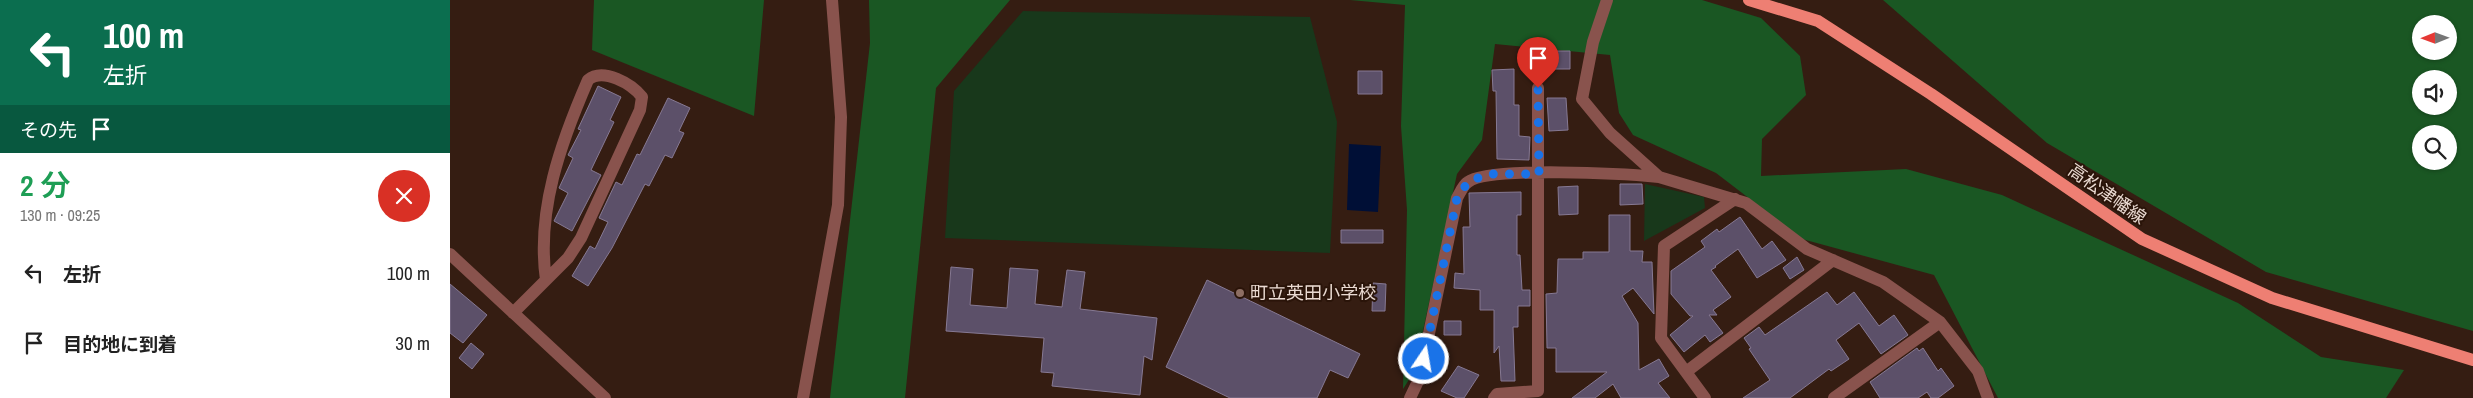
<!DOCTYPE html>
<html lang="ja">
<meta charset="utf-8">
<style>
body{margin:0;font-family:"Archivo Narrow","Noto Sans JP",sans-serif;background:#f6f6f6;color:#222;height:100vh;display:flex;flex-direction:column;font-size:19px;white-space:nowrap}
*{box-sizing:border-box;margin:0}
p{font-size:16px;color:#767676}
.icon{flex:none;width:28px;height:28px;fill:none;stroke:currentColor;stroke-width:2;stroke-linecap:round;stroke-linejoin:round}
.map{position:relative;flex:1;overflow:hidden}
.side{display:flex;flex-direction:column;background:#fff;width:450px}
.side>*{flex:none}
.hud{background:#0b6e4f;color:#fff;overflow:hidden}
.needle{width:32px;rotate:269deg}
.tools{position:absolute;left:1962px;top:15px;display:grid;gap:10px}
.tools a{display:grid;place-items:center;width:45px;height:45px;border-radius:50%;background:#fff;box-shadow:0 1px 4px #0004;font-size:25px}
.pin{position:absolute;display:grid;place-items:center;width:42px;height:42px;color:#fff;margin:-51px -21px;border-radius:50% 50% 50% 0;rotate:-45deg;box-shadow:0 0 5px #0007}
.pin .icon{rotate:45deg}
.me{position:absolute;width:55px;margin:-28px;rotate:12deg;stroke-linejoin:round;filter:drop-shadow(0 0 4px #0008)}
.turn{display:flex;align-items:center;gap:18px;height:105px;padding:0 20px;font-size:22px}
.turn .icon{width:65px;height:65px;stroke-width:2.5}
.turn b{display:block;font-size:35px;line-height:42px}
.then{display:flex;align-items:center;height:48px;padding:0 20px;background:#0003;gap:10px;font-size:19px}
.round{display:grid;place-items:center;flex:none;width:52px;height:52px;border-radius:26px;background:#f6f6f6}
.overview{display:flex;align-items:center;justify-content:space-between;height:85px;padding:0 20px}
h1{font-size:30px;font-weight:600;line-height:38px;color:#1e9e55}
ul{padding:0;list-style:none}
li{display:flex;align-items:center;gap:15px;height:70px;padding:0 20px}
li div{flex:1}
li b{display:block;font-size:19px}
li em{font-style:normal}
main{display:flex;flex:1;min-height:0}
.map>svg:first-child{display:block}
.green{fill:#18381b}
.forest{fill:#1a5723;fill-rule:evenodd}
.water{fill:#000f36}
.building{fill:#5c5069;stroke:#867993}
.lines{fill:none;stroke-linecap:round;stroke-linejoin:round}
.minor{stroke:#89534d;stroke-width:12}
.major{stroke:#ee7f73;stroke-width:12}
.route{stroke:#1a73e8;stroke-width:9;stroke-dasharray:0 16.2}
.education-dot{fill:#8d6e63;stroke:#2a1409;stroke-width:2}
.labels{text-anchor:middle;stroke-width:4;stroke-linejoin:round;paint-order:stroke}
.street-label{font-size:18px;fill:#eadad2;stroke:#2a1409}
.poi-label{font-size:18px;fill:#eadad2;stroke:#2a1409;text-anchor:start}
</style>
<main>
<section class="side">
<div class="hud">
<div class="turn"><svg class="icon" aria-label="left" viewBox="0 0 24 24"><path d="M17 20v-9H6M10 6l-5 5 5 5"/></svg><div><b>100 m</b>左折</div></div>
<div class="then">その先<svg class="icon" aria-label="arrive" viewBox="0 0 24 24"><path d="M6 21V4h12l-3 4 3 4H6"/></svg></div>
</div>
<div class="overview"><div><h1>2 分</h1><p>130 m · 09:25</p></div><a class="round" style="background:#d93025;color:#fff"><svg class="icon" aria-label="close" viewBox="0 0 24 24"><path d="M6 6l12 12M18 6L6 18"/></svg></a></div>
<ul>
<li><svg class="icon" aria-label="left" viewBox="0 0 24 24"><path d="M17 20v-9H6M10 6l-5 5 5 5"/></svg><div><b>左折</b></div><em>100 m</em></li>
<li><svg class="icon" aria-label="arrive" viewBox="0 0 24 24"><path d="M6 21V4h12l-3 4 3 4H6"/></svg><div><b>目的地に到着</b></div><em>30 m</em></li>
</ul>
</section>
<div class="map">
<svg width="2023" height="398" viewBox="0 0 2023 398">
<rect width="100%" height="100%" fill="#351d12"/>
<!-- green -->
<path class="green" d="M 573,11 L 860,17 L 887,122 L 880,253 L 495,238 L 504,91 Z
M 1195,184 L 1254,197 L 1255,208 L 1194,241 Z"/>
<!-- forest -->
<path class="forest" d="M 144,0 L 314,0 L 304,116 L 142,50 Z
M 419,0 L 560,0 L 486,88 L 455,398 L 380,398 L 420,43 Z
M 900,0 L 1252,0 L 1311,18 L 1350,56 L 1356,95 L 1312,139 L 1311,176 L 1456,169 L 1552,195 L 1788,303 L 1871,357 L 1954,370 L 1936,398 L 1548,398 L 1484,275 L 1352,239 L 1266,173 L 1183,135 L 1169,113 L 1160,55 L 1045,44 L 1032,140 L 1007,174 L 964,372 L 953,389 L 957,210 L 951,126 L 955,5 Z
M 1433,0 L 2023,0 L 2023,331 L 1816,272 L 1597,143 ZM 1971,24 L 1999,24 L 1999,51 L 1971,51 ZM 1971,79 L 1999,79 L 1999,106 L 1971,106 ZM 1971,134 L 1999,134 L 1999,161 L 1971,161 Z"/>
<!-- water -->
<path class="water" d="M 899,144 L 931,146 L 928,212 L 897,210 Z"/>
<!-- building -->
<path class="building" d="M 1095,51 L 1120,51 L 1120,69 L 1094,69 Z
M 1064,69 L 1064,105 L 1069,105 L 1069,136 L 1080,137 L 1079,160 L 1047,159 L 1046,91 L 1043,91 L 1042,70 Z
M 908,71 L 932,71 L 932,94 L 908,94 Z
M 148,86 L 171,97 L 160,120 L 164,122 L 141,170 L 151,175 L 122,231 L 104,221 L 118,193 L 109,188 L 123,158 L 118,155 L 131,130 L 128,129 Z
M 218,98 L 240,108 L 229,131 L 234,133 L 222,158 L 215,155 L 199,186 L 195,184 L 162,248 L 138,286 L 122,276 L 140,246 L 145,249 L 158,222 L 149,218 L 166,182 L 172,185 L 187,154 L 190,155 Z
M 1097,98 L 1116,98 L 1118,130 L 1099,131 Z
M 1170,184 L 1192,184 L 1193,204 L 1170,205 Z
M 1128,186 L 1128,214 L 1109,215 L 1108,187 Z
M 1071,192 L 1071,215 L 1067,215 L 1067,255 L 1070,255 L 1072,290 L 1080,290 L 1080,306 L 1068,306 L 1068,327 L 1063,327 L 1065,381 L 1051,381 L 1049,346 L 1044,353 L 1044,310 L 1030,310 L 1030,290 L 1004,288 L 1005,273 L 1014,274 L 1013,227 L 1020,227 L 1019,193 Z
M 1159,215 L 1180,215 L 1180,251 L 1193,251 L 1192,262 L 1202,262 L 1204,314 L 1183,288 L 1172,296 L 1188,323 L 1189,370 L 1209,359 L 1219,376 L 1208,383 L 1220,398 L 1171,398 L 1163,384 L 1145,398 L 1122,398 L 1157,372 L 1106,372 L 1106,348 L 1097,348 L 1096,294 L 1107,293 L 1108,259 L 1133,259 L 1133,252 L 1159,252 Z
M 1290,217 L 1312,249 L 1322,241 L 1336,260 L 1307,278 L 1288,249 L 1265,266 L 1266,267 L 1261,270 L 1281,297 L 1263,310 L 1267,315 L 1259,315 L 1273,333 L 1260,342 L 1255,335 L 1234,352 L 1220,335 L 1243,316 L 1240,316 L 1221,294 L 1221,271 L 1255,247 L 1251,241 L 1267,229 L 1269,232 Z
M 891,230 L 933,230 L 933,243 L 891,243 Z
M 1347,257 L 1354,270 L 1340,279 L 1333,268 Z
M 501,267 L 523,269 L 520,305 L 557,308 L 560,268 L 588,270 L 585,304 L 612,307 L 617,270 L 635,272 L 630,309 L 707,318 L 702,360 L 694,356 L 690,395 L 602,386 L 604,373 L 591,372 L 594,338 L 496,331 Z
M 757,280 L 910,354 L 898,378 L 880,370 L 867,398 L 780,398 L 716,367 Z
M 923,283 L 936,284 L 935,311 L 922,311 Z
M 0,284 L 37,315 L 13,343 L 0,333 Z
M 1377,292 L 1387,305 L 1404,292 L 1429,326 L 1444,315 L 1458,335 L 1431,354 L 1409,323 L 1386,340 L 1399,359 L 1381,371 L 1379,369 L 1340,398 L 1293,398 L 1320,380 L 1299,349 L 1301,348 L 1294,338 L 1309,327 L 1315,335 Z
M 994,321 L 1011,321 L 1011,335 L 994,335 Z
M 21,343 L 34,354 L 22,369 L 9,358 Z
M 1467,348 L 1469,351 L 1473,348 L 1488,371 L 1491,368 L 1504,386 L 1488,398 L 1481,398 L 1477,392 L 1468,398 L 1430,398 L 1420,382 Z
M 1008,366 L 1029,375 L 1014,398 L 1007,398 L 991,391 Z"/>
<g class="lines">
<!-- minor -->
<path class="minor" d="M 1157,0 L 1143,42 L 1132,99 L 1160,133 L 1209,177 L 1296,203 L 1357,249 L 1433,282 L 1490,322 L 1528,371 L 1538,398
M 0,254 L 155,398
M 63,313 L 118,258 L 131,238 L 190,110 L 192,97 C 182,84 153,67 138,80 C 111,142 86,211 96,280
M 1236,372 L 1383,260
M 353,398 L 388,205 L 391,117 L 382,0
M 960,398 L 970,377 L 1007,198 C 1010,193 1013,185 1018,182 C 1038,166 1178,174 1209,177
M 1044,398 L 1047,394 L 1088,391 L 1088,88
M 1255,398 L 1211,338 L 1214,246 L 1285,199
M 1384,398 L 1490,322"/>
<!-- major -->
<path class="major" d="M 1299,0 L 1368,21 L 1481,94 L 1692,239 L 1822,298 L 2023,360"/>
</g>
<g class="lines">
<!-- route -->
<path class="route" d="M 974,359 L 1007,198 L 1018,182 L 1038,174 L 1089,174 L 1088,88"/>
</g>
<!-- markers -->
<circle class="education-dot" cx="790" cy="293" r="5"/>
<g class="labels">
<!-- street labels -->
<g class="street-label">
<text transform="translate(1657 194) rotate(35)" y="6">高松津幡線</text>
</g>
<!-- poi labels -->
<g class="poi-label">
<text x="800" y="299">町立英田小学校</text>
</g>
</g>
</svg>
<div class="tools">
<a><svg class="needle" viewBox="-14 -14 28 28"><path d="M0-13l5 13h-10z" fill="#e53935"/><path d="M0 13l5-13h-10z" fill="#767676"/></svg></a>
<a><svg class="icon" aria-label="sound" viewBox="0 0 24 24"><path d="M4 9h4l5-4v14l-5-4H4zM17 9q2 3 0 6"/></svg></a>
<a><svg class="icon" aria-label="search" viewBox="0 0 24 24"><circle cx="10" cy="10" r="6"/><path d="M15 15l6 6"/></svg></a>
</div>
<div class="pin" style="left:1088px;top:88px;background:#d93025"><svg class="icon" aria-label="arrive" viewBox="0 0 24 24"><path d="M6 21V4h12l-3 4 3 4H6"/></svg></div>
<svg class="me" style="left:974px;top:359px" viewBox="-20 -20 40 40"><circle r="17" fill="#1a73e8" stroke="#fff" stroke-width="3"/><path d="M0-11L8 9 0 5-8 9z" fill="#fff"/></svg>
</div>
</main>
